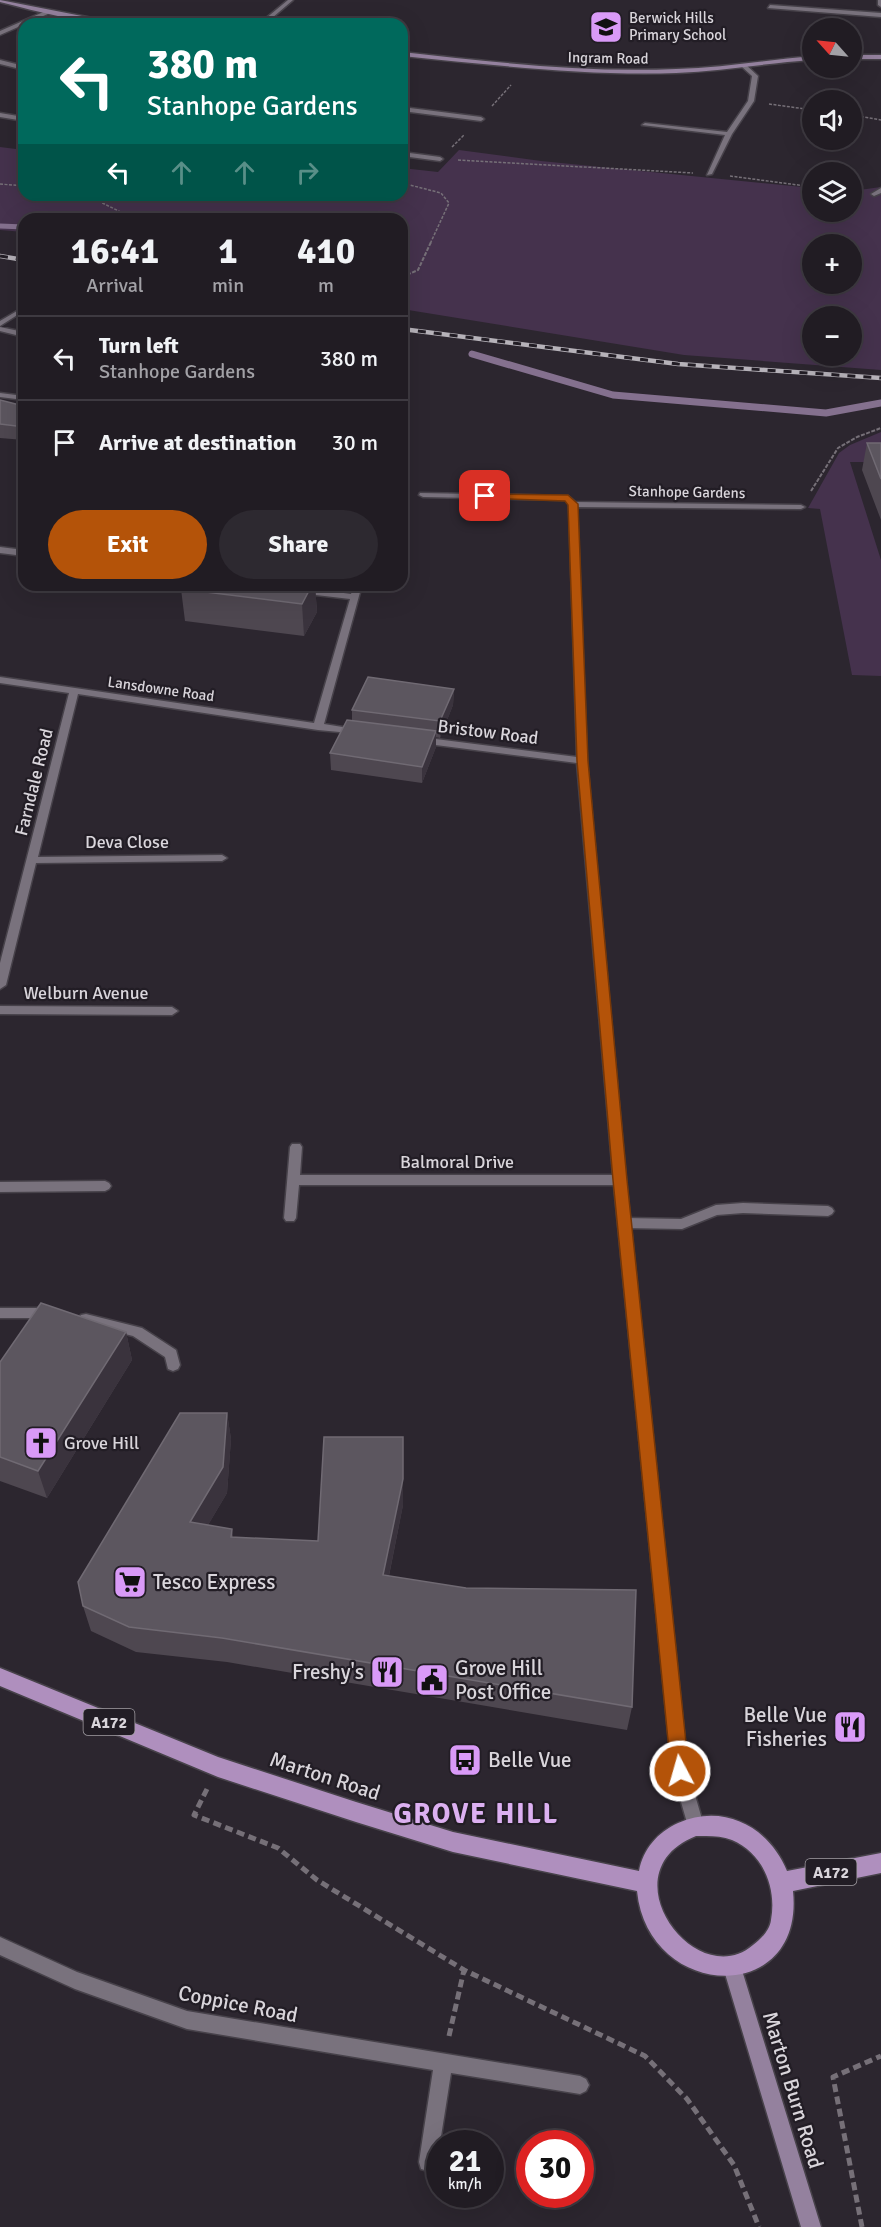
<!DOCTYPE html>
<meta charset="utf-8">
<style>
body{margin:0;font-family:Signika,sans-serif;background:#2d2930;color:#f1f3f6;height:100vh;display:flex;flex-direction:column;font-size:22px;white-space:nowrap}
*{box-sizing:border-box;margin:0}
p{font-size:20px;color:#a2a1a6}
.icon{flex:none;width:33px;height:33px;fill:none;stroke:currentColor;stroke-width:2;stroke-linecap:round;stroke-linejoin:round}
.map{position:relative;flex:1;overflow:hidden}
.sheet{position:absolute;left:18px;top:213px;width:390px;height:378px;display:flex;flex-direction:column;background:#211c23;border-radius:18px;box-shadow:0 6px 24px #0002,0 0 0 2px #3e3a41}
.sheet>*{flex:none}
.guide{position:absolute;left:18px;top:18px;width:390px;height:183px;border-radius:18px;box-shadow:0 6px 24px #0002,0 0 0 2px #3e3a41;background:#00695c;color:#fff;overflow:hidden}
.needle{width:39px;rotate:297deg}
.buttons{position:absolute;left:802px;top:18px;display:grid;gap:12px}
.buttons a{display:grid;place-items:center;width:60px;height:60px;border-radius:50%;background:#211c23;box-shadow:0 6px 24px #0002,0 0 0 2px #3e3a41;font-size:30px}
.speed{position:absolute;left:426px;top:2130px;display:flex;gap:12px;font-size:30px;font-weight:700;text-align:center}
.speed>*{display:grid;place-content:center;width:78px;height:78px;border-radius:50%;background:#211c23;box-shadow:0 6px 24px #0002,0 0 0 2px #3e3a41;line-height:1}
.speed small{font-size:15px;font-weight:400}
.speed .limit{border:9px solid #d22;background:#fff;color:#111}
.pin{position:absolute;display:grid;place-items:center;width:51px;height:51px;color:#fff;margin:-26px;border-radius:12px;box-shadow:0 3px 9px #0006}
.me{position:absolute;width:66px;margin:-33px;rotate:354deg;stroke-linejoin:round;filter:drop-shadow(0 0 4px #0008)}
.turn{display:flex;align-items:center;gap:21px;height:126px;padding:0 30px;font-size:27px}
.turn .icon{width:78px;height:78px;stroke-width:2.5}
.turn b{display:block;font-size:42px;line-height:51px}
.lanes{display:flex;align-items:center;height:57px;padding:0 30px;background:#0003;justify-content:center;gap:30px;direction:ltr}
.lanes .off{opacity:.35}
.eta{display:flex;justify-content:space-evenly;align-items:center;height:102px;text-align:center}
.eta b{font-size:36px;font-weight:800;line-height:42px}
.cta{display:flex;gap:12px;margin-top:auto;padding:12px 30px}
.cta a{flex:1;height:69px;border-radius:36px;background:#b45309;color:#fff;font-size:24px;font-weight:800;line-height:69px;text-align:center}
.cta a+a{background:#2d2930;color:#f1f3f6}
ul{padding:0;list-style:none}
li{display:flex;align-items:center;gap:18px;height:84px;padding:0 30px;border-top:2px solid #3e3a41}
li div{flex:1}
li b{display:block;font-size:22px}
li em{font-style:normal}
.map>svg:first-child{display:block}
.green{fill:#45324d;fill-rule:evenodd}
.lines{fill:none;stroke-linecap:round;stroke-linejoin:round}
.stream-far1{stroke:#84708e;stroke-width:5}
.stream{stroke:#84708e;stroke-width:7}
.lane-casing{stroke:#47424a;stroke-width:3}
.street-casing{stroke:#47424a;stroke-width:3}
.secondary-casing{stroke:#47424a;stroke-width:3}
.primary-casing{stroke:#47424a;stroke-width:3}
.path-far2{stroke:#767078;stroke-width:1.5;stroke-dasharray:3 1.5;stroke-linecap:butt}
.path-far1{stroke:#767078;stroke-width:2;stroke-dasharray:4 1.5;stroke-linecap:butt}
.path{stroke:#767078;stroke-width:5;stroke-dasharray:8 4.5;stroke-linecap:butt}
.lane{fill:#79727d;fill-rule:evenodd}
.street{fill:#79727d;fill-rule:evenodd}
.secondary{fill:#94819e;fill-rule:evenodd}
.primary{fill:#af8fbe;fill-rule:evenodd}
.rail-casing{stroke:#b6b2b9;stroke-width:4.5}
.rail{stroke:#221d25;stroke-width:3;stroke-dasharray:8;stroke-linecap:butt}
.wall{fill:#4e4750}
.shaded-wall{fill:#3a333d}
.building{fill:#5c565f;stroke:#706a73;stroke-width:1.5}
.route{fill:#b45309;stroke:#753606;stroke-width:1.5}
.labels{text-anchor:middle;stroke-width:4.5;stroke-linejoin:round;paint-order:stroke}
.far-poi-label{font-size:15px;fill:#d9d5db;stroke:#221d25;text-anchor:start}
.far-street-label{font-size:15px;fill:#d9d5db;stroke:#221d25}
.shield{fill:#221d25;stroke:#a29ea4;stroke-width:1.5}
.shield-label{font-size:16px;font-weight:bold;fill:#d9d5db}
.street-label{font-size:18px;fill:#d9d5db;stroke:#221d25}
.poi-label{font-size:18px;fill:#d9d5db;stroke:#221d25;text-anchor:start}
.near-poi-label{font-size:21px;fill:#d9d5db;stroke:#221d25;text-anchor:start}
.near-street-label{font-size:21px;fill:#d9d5db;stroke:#221d25}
.near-district-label{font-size:28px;font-weight:bold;letter-spacing:1.5px;fill:#dcb0f1;stroke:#221d25}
</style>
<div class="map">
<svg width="881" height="2227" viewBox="0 0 881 2227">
<rect width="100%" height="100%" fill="#2c262f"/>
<!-- green -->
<path class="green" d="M 0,147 L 24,150 L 24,195 L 402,195 L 402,168 L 438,172 L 459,150 L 541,161 L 813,188 L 813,212 L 852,212 L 852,191 L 881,187 L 881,370 L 684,355 L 402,309 L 402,219 L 24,219 L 24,232 L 0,230 ZM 813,244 L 852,244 L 852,284 L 813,284 ZM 813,316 L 852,316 L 852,356 L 813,356 Z
M 881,432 L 881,462 L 850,462 L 881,560 L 881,676 L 852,675 L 820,509 L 808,508 L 839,453 L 850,445 Z"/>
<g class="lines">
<!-- stream-far1 -->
<path class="stream-far1" d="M 0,226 L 24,227"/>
<!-- stream -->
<path class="stream" d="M 472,354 L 613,395 L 826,413 L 881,403"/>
<defs>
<path id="lane" d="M 770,5 L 881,13 L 881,17 L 768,8 Z
M 402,152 L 440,157 L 443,159 L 440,161 L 402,156 Z
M 743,1203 L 828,1206 L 832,1208 L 834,1211 L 832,1214 L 828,1216 L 743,1213 L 717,1215 L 682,1229 L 625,1228 L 621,1226 L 619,1223 L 621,1220 L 625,1218 L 681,1219 L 716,1205 Z
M 0,1308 L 49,1308 L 54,1309 L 56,1313 L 54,1317 L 49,1318 L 0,1318 Z
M 86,1314 L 142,1328 L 176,1350 L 180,1365 L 178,1369 L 173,1371 L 168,1369 L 165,1357 L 133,1336 L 81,1323 L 79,1319 L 81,1315 Z"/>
<path id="street" d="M 288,0 L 293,0 L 265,24 L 259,24 Z
M 878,0 L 881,0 L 881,7 L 878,5 Z
M 48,10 L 50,13 L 0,35 L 0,31 Z
M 0,60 L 24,66 L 24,70 L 0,64 Z
M 741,64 L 745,64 L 758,76 L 754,101 L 732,134 L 712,174 L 707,175 L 725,135 L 642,125 L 645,123 L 727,132 L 748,101 L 752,76 L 741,66 Z
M 402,107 L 481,117 L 484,119 L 481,121 L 402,111 Z
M 0,113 L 24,117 L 24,121 L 0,117 Z
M 881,188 L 881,193 L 874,196 L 871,194 Z
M 17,311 L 22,312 L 0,326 L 0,321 Z
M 0,327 L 19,331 L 20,333 L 16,335 L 0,331 Z
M 0,393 L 24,396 L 24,400 L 0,397 Z
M 420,493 L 568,496 L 575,502 L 801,505 L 805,507 L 801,509 L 577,507 L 587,761 L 626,1180 L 688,1771 L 704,1826 L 702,1832 L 696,1834 L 690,1832 L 688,1826 L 672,1771 L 614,1185 L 299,1185 L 296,1218 L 294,1221 L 286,1221 L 284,1218 L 290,1147 L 292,1144 L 300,1144 L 302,1147 L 300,1175 L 613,1175 L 577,763 L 420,743 L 415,740 L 420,737 L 577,757 L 569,504 L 566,500 L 423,497 L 419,495 Z
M 0,547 L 24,550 L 24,556 L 0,553 Z
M 354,585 L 362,585 L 324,724 L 361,730 L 361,734 L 318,730 L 78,694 L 38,857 L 222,855 L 227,858 L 222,861 L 36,863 L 6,985 L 0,989 L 0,963 L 69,693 L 0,683 L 0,677 L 314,723 L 350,599 L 299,593 L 295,590 L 299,587 L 351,594 Z
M 0,1006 L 172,1007 L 178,1011 L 172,1015 L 0,1014 Z
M 105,1181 L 109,1183 L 111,1186 L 109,1189 L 105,1191 L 0,1192 L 0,1182 Z
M 0,1937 L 77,1972 L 187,2011 L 580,2076 L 586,2079 L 589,2085 L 586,2091 L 580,2094 L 451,2073 L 437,2162 L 435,2169 L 428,2171 L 421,2169 L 419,2162 L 433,2070 L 187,2029 L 75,1989 L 0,1955 Z"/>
<path id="secondary" d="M 0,0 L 123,24 C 82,24 40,12 0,2 Z
M 402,52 C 493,62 585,73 676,69 C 722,68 767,60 813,56 L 813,60 C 767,63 722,71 676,73 C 585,76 493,65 402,56 Z
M 852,55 L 881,55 L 881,59 L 852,59 Z
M 732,1958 L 738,1961 L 741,1967 L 821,2227 L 801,2227 L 723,1967 L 726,1961 Z"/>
<path id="primary" d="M 0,1668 L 218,1757 L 356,1802 L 453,1832 L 639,1871 C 643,1849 658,1832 678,1823 C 724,1803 769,1827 787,1871 L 881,1853 L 881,1873 L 793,1891 C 805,2007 648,2001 637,1891 L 453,1852 L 356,1822 L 218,1777 L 0,1686 ZM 696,1836 C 708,1836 720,1835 732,1840 C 763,1853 777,1888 771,1920 C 770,1930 761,1939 753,1945 C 696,1994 605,1872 696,1836 Z"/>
</defs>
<!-- lane casing -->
<use href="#lane" class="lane-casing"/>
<!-- street casing -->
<use href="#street" class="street-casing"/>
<!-- secondary casing -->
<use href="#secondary" class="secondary-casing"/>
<!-- primary casing -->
<use href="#primary" class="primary-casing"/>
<!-- path-far2 -->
<path class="path-far2" d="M 769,104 L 813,110
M 492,106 L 511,85
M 852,115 L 881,120
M 452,147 L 464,135
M 458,160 L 693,173
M 730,176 L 813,187
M 402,183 L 441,193 L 449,203 L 430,244
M 0,184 L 24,186
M 86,195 L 135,219"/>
<!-- path-far1 -->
<path class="path-far1" d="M 402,277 L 418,270 L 431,242
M 811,491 L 838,448 L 857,437 L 881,428"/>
<!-- path -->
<path class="path" d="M 207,1789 L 194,1815 L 278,1848 L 317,1880 L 464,1970 L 645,2056 L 687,2099 L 734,2165 L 759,2227
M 449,2036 L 464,1970
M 862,2227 L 833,2077 L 881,2056"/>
<!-- lane -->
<use href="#lane" class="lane"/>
<!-- street -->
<use href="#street" class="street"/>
<!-- secondary -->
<use href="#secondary" class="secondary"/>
<!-- primary -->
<use href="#primary" class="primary"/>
<defs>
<path id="rail" d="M 0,256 L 24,260
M 402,329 L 678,364 L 881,378"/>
</defs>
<!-- rail casing -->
<use href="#rail" class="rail-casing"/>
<!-- rail -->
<use href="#rail" class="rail"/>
</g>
<!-- wall -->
<path class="wall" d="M 0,400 L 24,406 L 24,440 L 0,438 Z
M 867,443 L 881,443 L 881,520 L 862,470 Z
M 315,585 L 317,612 L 304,636 L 185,621 L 181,589 Z
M 454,689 L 453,705 L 440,738 L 436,737 L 436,747 L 422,783 L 331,770 L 330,753 L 352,720 L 352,710 Z
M 126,1332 L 132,1360 L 47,1498 L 0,1481 L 0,1362 Z
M 227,1413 L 231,1439 L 227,1493 L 208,1525 L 232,1529 L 233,1538 L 318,1541 L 403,1463 L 403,1505 L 389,1576 L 632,1707 L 627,1730 L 227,1662 L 136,1652 L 91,1631 L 83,1606 Z"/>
<!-- shaded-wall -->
<path class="shaded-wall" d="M 312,585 L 315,585 L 317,612 L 304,636 L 302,604 Z
M 454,689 L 453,705 L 440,738 L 440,721 Z
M 436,731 L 436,747 L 422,783 L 422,767 Z
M 126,1332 L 132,1360 L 47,1498 L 38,1471 Z
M 227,1413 L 231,1439 L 227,1493 L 195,1547 L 190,1522 Z
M 403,1437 L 403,1505 L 384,1600 L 383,1575 Z"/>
<!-- building -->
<path class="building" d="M 0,400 L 24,406 L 24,427 L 0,424 Z
M 867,443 L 881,443 L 881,479 Z
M 184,585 L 312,585 L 302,604 L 181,589 Z
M 368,677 L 454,689 L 440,721 L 352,710 Z
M 347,720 L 436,731 L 422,767 L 330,753 Z
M 41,1303 L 126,1332 L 38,1471 L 0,1457 L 0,1362 Z
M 180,1413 L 227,1413 L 223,1467 L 190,1522 L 232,1529 L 231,1537 L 318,1541 L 324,1437 L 403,1437 L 403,1479 L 383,1575 L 466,1588 L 636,1590 L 632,1707 L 222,1638 L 129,1627 L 83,1606 L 78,1582 Z"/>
<!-- route -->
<path class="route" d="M 485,494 L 568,495 L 578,504 L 588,761 L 627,1180 L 689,1771 L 686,1777 L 680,1780 L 673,1777 L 671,1771 L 613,1180 L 577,761 L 568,505 L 565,501 L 482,498 L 481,496 Z"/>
<!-- icons -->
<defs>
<symbol id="school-square" viewBox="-11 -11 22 22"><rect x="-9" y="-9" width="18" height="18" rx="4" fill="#d99af7" stroke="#221d25"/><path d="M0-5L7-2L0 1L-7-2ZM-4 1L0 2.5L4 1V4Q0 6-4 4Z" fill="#111"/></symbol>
<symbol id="church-square" viewBox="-11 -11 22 22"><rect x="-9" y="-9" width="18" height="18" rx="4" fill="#d99af7" stroke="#221d25"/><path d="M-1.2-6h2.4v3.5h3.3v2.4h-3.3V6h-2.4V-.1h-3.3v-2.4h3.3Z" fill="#111"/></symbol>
<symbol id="supermarket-square" viewBox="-11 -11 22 22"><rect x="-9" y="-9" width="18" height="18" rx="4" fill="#d99af7" stroke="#221d25"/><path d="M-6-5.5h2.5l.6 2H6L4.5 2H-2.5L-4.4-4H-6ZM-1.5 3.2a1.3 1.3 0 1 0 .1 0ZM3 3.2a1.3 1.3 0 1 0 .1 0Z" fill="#111"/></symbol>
<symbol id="restaurant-square" viewBox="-11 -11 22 22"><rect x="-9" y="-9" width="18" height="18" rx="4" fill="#d99af7" stroke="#221d25"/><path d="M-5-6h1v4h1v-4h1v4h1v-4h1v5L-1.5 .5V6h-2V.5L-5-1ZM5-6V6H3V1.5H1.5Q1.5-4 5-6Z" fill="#111"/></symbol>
<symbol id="civic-square" viewBox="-11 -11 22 22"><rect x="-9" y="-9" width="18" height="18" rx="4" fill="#d99af7" stroke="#221d25"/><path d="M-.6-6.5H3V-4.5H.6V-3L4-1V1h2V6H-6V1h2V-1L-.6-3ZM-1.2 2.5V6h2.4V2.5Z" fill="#111"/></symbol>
<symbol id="bus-square" viewBox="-11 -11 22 22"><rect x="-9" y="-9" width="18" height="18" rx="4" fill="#d99af7" stroke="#221d25"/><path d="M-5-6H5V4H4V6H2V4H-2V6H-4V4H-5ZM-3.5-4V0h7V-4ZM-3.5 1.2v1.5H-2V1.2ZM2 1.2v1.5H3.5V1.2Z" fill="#111"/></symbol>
</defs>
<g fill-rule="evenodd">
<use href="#school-square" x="587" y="8" width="38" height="38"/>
<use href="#church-square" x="22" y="1424" width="38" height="38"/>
<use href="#supermarket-square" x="111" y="1563" width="38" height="38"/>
<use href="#restaurant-square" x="368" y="1653" width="38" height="38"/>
<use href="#civic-square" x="413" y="1661" width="38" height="38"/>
<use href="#restaurant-square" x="831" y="1708" width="38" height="38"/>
<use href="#bus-square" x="446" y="1741" width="38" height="38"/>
</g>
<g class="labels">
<!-- far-poi labels -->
<g class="far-poi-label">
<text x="629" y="23">Berwick Hills<tspan x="629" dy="17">Primary School</tspan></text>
</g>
<!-- far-street labels -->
<g class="far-street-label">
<text transform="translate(608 58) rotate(1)" y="5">Ingram Road</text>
<text transform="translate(687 492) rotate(1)" y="5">Stanhope Gardens</text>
<text transform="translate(161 689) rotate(8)" y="5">Lansdowne Road</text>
</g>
<!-- shield labels -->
<g class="shield">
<rect x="83.5" y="1709" width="51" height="26" rx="4.5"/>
<rect x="805.5" y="1859" width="51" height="26" rx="4.5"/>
</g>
<g class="shield-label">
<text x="109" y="1728">A172</text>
<text x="831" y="1878">A172</text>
</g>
<!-- street labels -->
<g class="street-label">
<text transform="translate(488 732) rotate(7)" y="6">Bristow Road</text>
<text transform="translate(34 782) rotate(-76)" y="6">Farndale Road</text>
<text x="127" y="848">Deva Close</text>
<text x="86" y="999">Welburn Avenue</text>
<text x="457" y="1168">Balmoral Drive</text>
</g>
<!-- poi labels -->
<g class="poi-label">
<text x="64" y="1449">Grove Hill</text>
</g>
<!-- near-poi labels -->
<g class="near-poi-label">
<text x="153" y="1589">Tesco Express</text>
<text x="455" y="1675">Grove Hill<tspan x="455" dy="24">Post Office</tspan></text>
<text x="364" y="1679" text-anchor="end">Freshy's</text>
<text x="827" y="1722" text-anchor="end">Belle Vue<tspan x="827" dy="24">Fisheries</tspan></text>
<text x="488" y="1767">Belle Vue</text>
</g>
<!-- near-street labels -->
<g class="near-street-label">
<text transform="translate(325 1776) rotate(18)" y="7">Marton Road</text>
<text transform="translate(238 2004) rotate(11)" y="7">Coppice Road</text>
<text transform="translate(793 2090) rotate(73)" y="7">Marton Burn Road</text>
</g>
<!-- near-district labels -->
<g class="near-district-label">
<text x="476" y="1823">GROVE HILL</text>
</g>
</g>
</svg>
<div class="buttons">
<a><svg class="needle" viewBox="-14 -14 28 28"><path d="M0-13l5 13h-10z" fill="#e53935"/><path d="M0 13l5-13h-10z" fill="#a2a1a6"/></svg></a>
<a><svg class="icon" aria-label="sound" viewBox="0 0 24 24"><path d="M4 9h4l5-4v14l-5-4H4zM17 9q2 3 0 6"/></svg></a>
<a><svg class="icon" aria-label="layers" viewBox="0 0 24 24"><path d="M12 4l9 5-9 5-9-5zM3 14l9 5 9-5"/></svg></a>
<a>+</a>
<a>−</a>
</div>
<div class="speed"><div>21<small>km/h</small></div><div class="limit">30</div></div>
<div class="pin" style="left:485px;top:496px;background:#d93025"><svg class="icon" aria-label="arrive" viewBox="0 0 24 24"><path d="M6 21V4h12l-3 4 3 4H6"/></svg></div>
<svg class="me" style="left:680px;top:1771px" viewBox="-20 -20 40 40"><circle r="17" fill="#b45309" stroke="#fff" stroke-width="3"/><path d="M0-11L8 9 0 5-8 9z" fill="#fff"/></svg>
<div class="guide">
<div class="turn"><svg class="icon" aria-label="left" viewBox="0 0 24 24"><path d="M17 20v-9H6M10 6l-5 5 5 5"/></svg><div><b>380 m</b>Stanhope Gardens</div></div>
<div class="lanes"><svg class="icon" aria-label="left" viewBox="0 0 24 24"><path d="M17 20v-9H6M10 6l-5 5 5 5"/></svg><svg class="icon off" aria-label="ahead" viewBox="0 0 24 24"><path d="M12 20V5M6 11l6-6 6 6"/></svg><svg class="icon off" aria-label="ahead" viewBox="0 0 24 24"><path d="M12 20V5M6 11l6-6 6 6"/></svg><svg class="icon off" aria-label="right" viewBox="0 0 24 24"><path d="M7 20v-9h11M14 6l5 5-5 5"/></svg></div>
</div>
<section class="sheet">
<div class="eta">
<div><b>16:41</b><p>Arrival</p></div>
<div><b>1</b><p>min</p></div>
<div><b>410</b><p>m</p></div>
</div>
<ul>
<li><svg class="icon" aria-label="left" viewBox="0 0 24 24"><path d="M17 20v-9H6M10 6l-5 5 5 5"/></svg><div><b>Turn left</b><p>Stanhope Gardens</p></div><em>380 m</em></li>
<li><svg class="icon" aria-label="arrive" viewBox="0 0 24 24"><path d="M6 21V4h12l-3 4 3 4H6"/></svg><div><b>Arrive at destination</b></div><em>30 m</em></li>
</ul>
<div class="cta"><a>Exit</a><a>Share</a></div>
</section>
</div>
